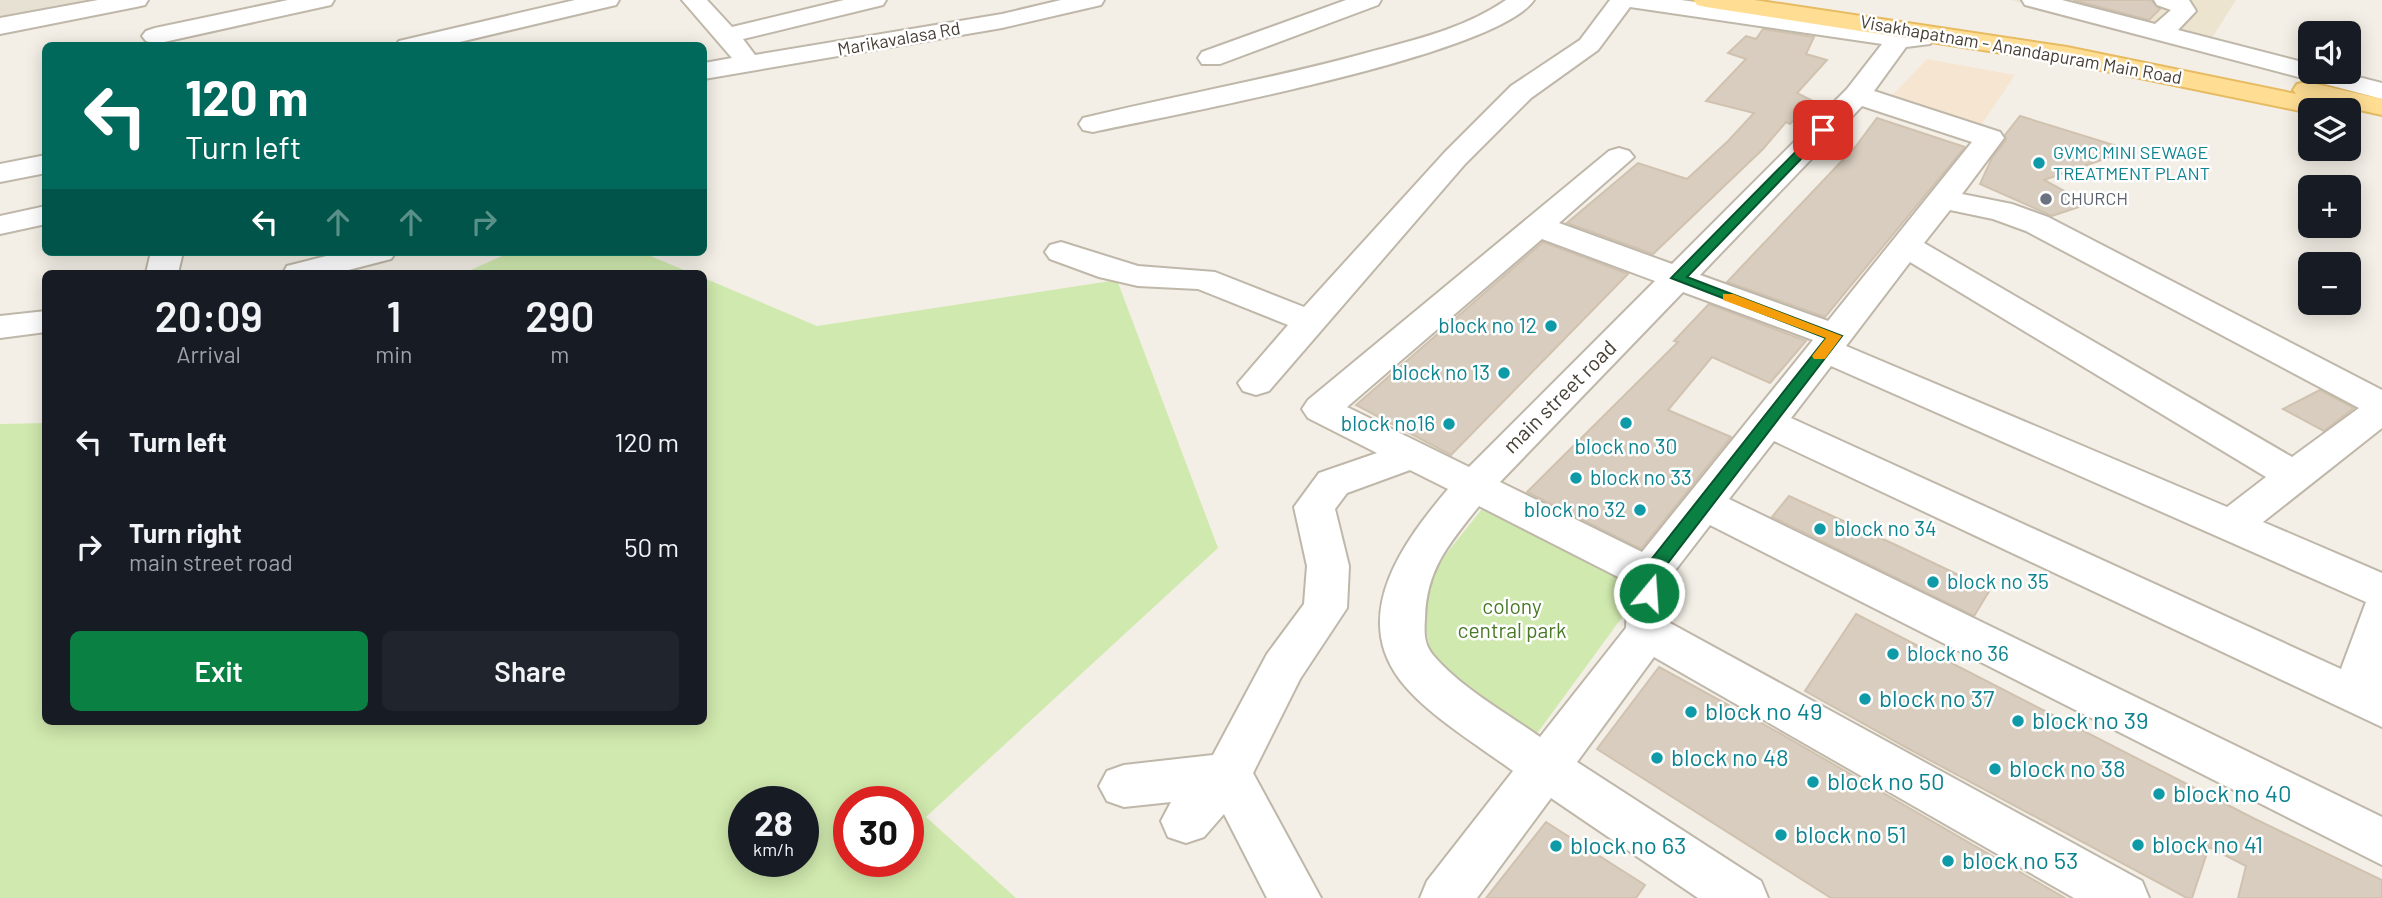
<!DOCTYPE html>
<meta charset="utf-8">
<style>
body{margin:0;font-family:Barlow,sans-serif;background:#20242c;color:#f1f3f6;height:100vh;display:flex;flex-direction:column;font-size:26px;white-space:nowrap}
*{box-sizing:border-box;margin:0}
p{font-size:23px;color:#9ea1a6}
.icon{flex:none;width:38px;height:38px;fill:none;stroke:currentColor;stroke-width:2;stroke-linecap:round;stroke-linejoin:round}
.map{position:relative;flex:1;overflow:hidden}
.panel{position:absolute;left:42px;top:270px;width:665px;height:455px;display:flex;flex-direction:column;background:#171b24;border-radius:10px;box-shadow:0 4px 18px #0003}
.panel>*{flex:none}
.guide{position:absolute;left:42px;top:42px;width:665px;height:214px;border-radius:10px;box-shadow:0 4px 18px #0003;background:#00695c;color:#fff;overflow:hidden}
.tools{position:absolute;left:2298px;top:21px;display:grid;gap:14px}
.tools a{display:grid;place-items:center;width:63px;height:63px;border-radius:10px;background:#171b24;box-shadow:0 4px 18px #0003;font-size:35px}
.speed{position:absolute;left:728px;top:786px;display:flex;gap:14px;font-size:35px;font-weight:700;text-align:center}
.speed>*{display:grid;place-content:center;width:91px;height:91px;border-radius:50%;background:#171b24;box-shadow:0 4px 18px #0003;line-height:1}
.speed small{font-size:18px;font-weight:400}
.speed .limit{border:10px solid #d22;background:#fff;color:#111}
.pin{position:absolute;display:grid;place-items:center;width:60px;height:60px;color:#fff;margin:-30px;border-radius:14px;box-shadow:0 4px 10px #0006}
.me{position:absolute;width:77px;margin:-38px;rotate:18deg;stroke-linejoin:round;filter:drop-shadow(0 0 5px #0008)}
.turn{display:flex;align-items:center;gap:24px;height:147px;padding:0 28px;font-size:32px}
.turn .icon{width:91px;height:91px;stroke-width:2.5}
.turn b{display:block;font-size:49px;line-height:60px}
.lanes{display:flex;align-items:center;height:66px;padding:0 28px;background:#0003;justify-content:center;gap:35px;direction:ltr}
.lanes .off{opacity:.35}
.eta{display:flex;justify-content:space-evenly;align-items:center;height:119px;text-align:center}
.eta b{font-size:42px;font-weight:600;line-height:49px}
.primary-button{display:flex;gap:14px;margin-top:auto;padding:14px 28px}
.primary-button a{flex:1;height:80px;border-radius:10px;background:#0b8043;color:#fff;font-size:28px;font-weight:600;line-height:80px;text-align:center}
.primary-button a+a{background:#20242c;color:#f1f3f6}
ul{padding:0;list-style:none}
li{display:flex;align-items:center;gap:21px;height:105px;padding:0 28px}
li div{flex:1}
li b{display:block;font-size:26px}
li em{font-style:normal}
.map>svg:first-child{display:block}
.residential{fill:#e7e1d4}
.commercial{fill:#f6e5d1}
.education{fill:#ede4d0}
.green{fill:#d0e9ae;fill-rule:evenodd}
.building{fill:#d8cdbe;stroke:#d0c2af;stroke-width:2}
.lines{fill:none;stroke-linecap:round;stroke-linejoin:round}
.minor-casing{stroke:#bfb7a9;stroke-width:4}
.major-casing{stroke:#e6bb62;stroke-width:4}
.minor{fill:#fff;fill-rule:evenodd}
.major{fill:#ffde94;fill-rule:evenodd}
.route{fill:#0b8043;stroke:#07532c;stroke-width:2}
.slow{fill:#f59e0b}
.culture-dot{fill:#0f9aa8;stroke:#fff;stroke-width:2.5}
.worship-dot{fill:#6b7280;stroke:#fff;stroke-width:2.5}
.labels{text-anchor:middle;stroke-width:5;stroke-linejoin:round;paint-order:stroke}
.far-street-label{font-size:18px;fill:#463f35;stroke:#fff}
.far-culture-label{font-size:18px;fill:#0d838f;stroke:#fff;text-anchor:start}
.far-worship-label{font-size:18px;fill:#5b616d;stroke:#fff;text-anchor:start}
.culture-label{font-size:21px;fill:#0d838f;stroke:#fff;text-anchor:end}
.street-label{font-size:21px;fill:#463f35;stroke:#fff}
.park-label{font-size:21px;fill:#497927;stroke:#fff}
.near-culture-label{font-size:24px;fill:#0d838f;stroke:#fff;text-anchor:start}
</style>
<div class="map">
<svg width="2382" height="898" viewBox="0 0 2382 898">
<rect width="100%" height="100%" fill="#f3efe6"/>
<!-- residential -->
<path class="residential" d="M 0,0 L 91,0 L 0,18 Z"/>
<!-- commercial -->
<path class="commercial" d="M 1927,59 L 2015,75 L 1979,128 L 1889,99 Z"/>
<!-- education -->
<path class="education" d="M 2011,0 L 2236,0 L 2203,52 Z"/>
<!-- green -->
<path class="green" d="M 511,252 L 641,252 L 691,273 L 464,273 Z
M 704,278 L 817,326 L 1117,280 L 1218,548 L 926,817 L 1016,898 L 0,898 L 0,424 L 45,423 L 46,721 L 704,721 ZM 744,802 L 803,802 L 803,861 L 744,861 ZM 849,802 L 908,802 L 908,861 L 849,861 Z
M 1486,504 L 1626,576 L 1634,601 L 1530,743 L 1436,674 L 1423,618 L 1434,569 Z"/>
<!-- building -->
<path class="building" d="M 2073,0 L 2151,0 L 2160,9 L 2149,20 Z
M 1763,29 L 1814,37 L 1806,54 L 1827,60 L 1797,93 L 1813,101 L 1790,124 L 1786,122 L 1763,149 L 1653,254 L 1567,223 L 1638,163 L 1687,179 L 1728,141 L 1754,113 L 1706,101 L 1746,59 L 1728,53 L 1746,36 L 1756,39 Z
M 2020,116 L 2130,150 L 2044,180 L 2088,204 L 2052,216 L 1980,184 L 1992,158 L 2006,140 L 2005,135 Z
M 1877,118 L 1965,147 L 1825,317 L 1727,282 L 1856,146 Z
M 1543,242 L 1628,274 L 1451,455 L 1356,405 Z
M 1709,304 L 1806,341 L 1770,383 L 1712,357 L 1668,410 L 1731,437 L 1641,549 L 1527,492 L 1678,342 L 1674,341 Z
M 2320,390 L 2354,408 L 2324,431 L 2283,409 Z
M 1789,496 L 1898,546 L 1990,590 L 1974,616 L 1772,517 Z
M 1856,614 L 2255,819 L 2382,880 L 2382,898 L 2238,898 L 2246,866 L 2209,847 L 2192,898 L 2187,898 L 1907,748 L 1805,691 Z
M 1659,667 L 1776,731 L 2065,898 L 1831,898 L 1597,749 Z
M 1546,822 L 1645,885 L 1636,898 L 1486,898 Z"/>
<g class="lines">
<defs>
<path id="minor" d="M 98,0 L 148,0 L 145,5 L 136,7 L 0,34 L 0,18 Z
M 288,0 L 334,0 L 331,5 L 322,7 L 155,44 L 146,41 L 142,36 L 146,31 L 155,28 Z
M 575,0 L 619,0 L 616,5 L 443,46 L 395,46 L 399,41 Z
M 682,0 L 707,0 L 732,27 L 844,0 L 886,0 L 883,5 L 743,39 L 755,55 L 1002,14 L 1061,0 L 1104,0 L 1101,5 L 1002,28 L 704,79 L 704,63 L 732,58 Z
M 1346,0 L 1381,0 L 1378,5 L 1220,64 L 1202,64 L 1198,58 L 1202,52 Z
M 1506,0 L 1534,0 C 1496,56 1171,115 1093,132 L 1083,130 L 1079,124 L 1083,118 C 1177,95 1272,79 1366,53 C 1414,40 1464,29 1506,0 Z
M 1610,0 L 1681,0 L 1930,34 L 1934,39 L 1930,44 L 1906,47 L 1874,91 L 2000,132 L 2004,138 L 1962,194 L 2012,204 L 2048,217 L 2382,390 L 2382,428 L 2263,522 L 2382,573 L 2382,727 L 1774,441 L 1729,499 L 2382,817 L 2382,865 L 1710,525 L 1670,577 L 1670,623 L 2142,881 L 2149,898 L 2074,898 L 1654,657 L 1577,762 L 1761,881 L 1768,898 L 1698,898 L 1551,798 L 1477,898 L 1420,898 L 1427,881 L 1513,771 C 1478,745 1427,715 1400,680 C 1350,614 1404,541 1448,489 L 1410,470 L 1347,493 L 1335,509 L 1349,566 L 1347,608 L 1300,679 L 1253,773 L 1321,898 L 1267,898 L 1224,814 L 1204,837 L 1186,843 L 1168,837 L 1161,821 L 1171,802 L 1124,807 L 1107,801 L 1099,786 L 1107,771 L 1124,765 L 1213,755 L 1267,654 L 1304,604 L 1307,566 L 1294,507 L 1319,473 L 1377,453 L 1308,418 L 1302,409 L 1308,400 L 1609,151 L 1619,148 L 1629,151 L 1634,157 L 1559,223 L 1672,264 L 1847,89 L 1882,44 L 1630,7 L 1598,50 L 1531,98 L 1465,164 L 1269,391 L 1256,395 L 1243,391 L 1238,383 L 1288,325 L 1198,289 L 1138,286 L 1099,277 L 1050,259 L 1045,252 L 1050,245 L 1061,242 L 1138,266 L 1215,272 L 1304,307 L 1445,152 L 1511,86 L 1580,40 ZM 1862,106 L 1972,142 L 1828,321 L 1700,275 ZM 1950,210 L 1993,219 L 2026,231 L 2359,408 L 2292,457 L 1924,243 ZM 1542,239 L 1655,281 L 1469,467 L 1347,407 ZM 1910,262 L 2266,477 L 2227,507 L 1846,346 ZM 1683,292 L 1813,340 L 1642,552 L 1500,482 ZM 1831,366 L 2366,602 L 2341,669 L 1791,418 ZM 1479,506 L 1628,582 L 1626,628 L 1540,737 C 1505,712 1461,688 1433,655 C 1424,644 1424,633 1425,619 C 1426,569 1449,544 1479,506 Z
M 2022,0 L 2062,0 L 2155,24 L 2171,10 L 2157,5 L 2154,0 L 2189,0 L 2196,11 L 2178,30 L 2310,64 L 2310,72 L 2339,72 L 2382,83 L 2382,99 L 2025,5 Z
M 46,155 L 46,173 L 0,182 L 0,164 Z
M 46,206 L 46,224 L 0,234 L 0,216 Z
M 151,252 L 183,252 L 178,273 L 146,273 Z
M 342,252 L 396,252 L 391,259 L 337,273 L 283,273 L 287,266 Z
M 46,311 L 46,332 L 0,338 L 0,316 Z"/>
<path id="major" d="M 1694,0 L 1754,0 L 2067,47 L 2296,94 L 2293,90 L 2297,84 L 2307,82 L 2382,99 L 2382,115 L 2346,107 L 2348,110 L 2310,110 L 2310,113 L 2067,63 L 1706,7 L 1697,5 Z"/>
</defs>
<!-- minor casing -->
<use href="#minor" class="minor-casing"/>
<!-- major casing -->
<use href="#major" class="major-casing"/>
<!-- minor -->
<use href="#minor" class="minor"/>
<!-- major -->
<use href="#major" class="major"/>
</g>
<!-- route -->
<path class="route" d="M 1819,128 L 1829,130 L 1687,277 L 1842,336 L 1658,576 L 1655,598 L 1642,598 L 1640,593 L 1643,570 L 1826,338 L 1671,278 Z"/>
<!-- slow -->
<path class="slow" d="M 1723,294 L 1733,294 L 1842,336 L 1825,359 L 1814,359 L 1812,356 L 1826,338 L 1723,300 Z"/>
<!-- markers -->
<g class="culture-dot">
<circle cx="2039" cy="163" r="7"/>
<circle cx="1551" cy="326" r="7"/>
<circle cx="1504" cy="373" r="7"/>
<circle cx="1626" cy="423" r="7"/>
<circle cx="1449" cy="424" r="7"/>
<circle cx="1576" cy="478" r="7"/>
<circle cx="1640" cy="510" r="7"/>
<circle cx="1820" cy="529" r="7"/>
<circle cx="1933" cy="582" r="7"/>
<circle cx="1893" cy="654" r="7"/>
<circle cx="1865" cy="699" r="7"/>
<circle cx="1691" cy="712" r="7"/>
<circle cx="2018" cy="721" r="7"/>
<circle cx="1657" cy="758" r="7"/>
<circle cx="1995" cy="769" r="7"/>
<circle cx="1813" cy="782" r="7"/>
<circle cx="2159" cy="794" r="7"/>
<circle cx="1781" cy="835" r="7"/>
<circle cx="2138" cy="845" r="7"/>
<circle cx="1556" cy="846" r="7"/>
<circle cx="1948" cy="861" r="7"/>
</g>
<circle class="worship-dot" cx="2046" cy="199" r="7"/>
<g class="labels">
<!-- far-street labels -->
<g class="far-street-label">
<text transform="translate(899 39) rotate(-10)" y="6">Marikavalasa Rd</text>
<text transform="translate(2021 50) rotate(10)" y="6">Visakhapatnam - Anandapuram Main Road</text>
</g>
<!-- far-culture labels -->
<g class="far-culture-label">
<text x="2053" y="159">GVMC MINI SEWAGE<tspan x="2053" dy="21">TREATMENT PLANT</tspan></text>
</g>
<!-- far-worship labels -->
<g class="far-worship-label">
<text x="2060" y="205">CHURCH</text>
</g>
<!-- culture labels -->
<g class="culture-label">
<text x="1537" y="333">block no 12</text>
<text x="1490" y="380">block no 13</text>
<text x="1435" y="431">block no16</text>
<text x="1626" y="454" text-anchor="middle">block no 30</text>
<text x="1590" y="485" text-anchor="start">block no 33</text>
<text x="1626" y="517">block no 32</text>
<text x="1834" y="536" text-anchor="start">block no 34</text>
<text x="1947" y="589" text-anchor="start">block no 35</text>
<text x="1907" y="661" text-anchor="start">block no 36</text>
</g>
<!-- street labels -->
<g class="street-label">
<text transform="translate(1560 397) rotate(-45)" y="7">main street road</text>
</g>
<!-- park labels -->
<g class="park-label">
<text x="1512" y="614">colony<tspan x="1512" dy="24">central park</tspan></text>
</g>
<!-- near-culture labels -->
<g class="near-culture-label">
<text x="1879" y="707">block no 37</text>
<text x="1705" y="720">block no 49</text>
<text x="2032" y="729">block no 39</text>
<text x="1671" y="766">block no 48</text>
<text x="2009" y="777">block no 38</text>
<text x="1827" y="790">block no 50</text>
<text x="2173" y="802">block no 40</text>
<text x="1795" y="843">block no 51</text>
<text x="2152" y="853">block no 41</text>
<text x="1570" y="854">block no 63</text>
<text x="1962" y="869">block no 53</text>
</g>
</g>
</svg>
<div class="tools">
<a><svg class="icon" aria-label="sound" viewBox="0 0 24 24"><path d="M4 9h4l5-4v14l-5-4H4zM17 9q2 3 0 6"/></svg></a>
<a><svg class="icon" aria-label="layers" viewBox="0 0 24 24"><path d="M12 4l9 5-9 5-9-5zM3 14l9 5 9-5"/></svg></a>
<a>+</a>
<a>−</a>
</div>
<div class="speed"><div>28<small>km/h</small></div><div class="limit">30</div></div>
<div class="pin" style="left:1823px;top:130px;background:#d93025"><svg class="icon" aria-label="arrive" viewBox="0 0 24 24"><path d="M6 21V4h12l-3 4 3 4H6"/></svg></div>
<svg class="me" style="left:1649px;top:593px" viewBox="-20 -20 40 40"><circle r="17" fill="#0b8043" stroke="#fff" stroke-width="3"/><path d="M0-11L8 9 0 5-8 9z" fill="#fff"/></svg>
<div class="guide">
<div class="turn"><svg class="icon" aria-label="left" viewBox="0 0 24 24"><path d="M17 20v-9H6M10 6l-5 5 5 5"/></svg><div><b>120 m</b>Turn left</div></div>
<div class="lanes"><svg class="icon" aria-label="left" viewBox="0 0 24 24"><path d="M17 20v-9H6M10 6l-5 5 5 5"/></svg><svg class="icon off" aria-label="ahead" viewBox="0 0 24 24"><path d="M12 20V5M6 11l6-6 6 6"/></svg><svg class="icon off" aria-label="ahead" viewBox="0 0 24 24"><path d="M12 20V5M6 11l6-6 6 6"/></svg><svg class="icon off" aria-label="right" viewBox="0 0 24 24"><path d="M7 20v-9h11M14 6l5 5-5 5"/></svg></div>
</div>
<section class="panel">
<div class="eta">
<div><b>20:09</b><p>Arrival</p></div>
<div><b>1</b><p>min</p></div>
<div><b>290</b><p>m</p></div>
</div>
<ul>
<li><svg class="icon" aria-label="left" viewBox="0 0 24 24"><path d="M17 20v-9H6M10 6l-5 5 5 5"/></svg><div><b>Turn left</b></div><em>120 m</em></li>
<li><svg class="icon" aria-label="right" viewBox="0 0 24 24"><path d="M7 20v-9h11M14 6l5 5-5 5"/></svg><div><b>Turn right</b><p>main street road</p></div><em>50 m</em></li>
</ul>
<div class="primary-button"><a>Exit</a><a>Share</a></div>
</section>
</div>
